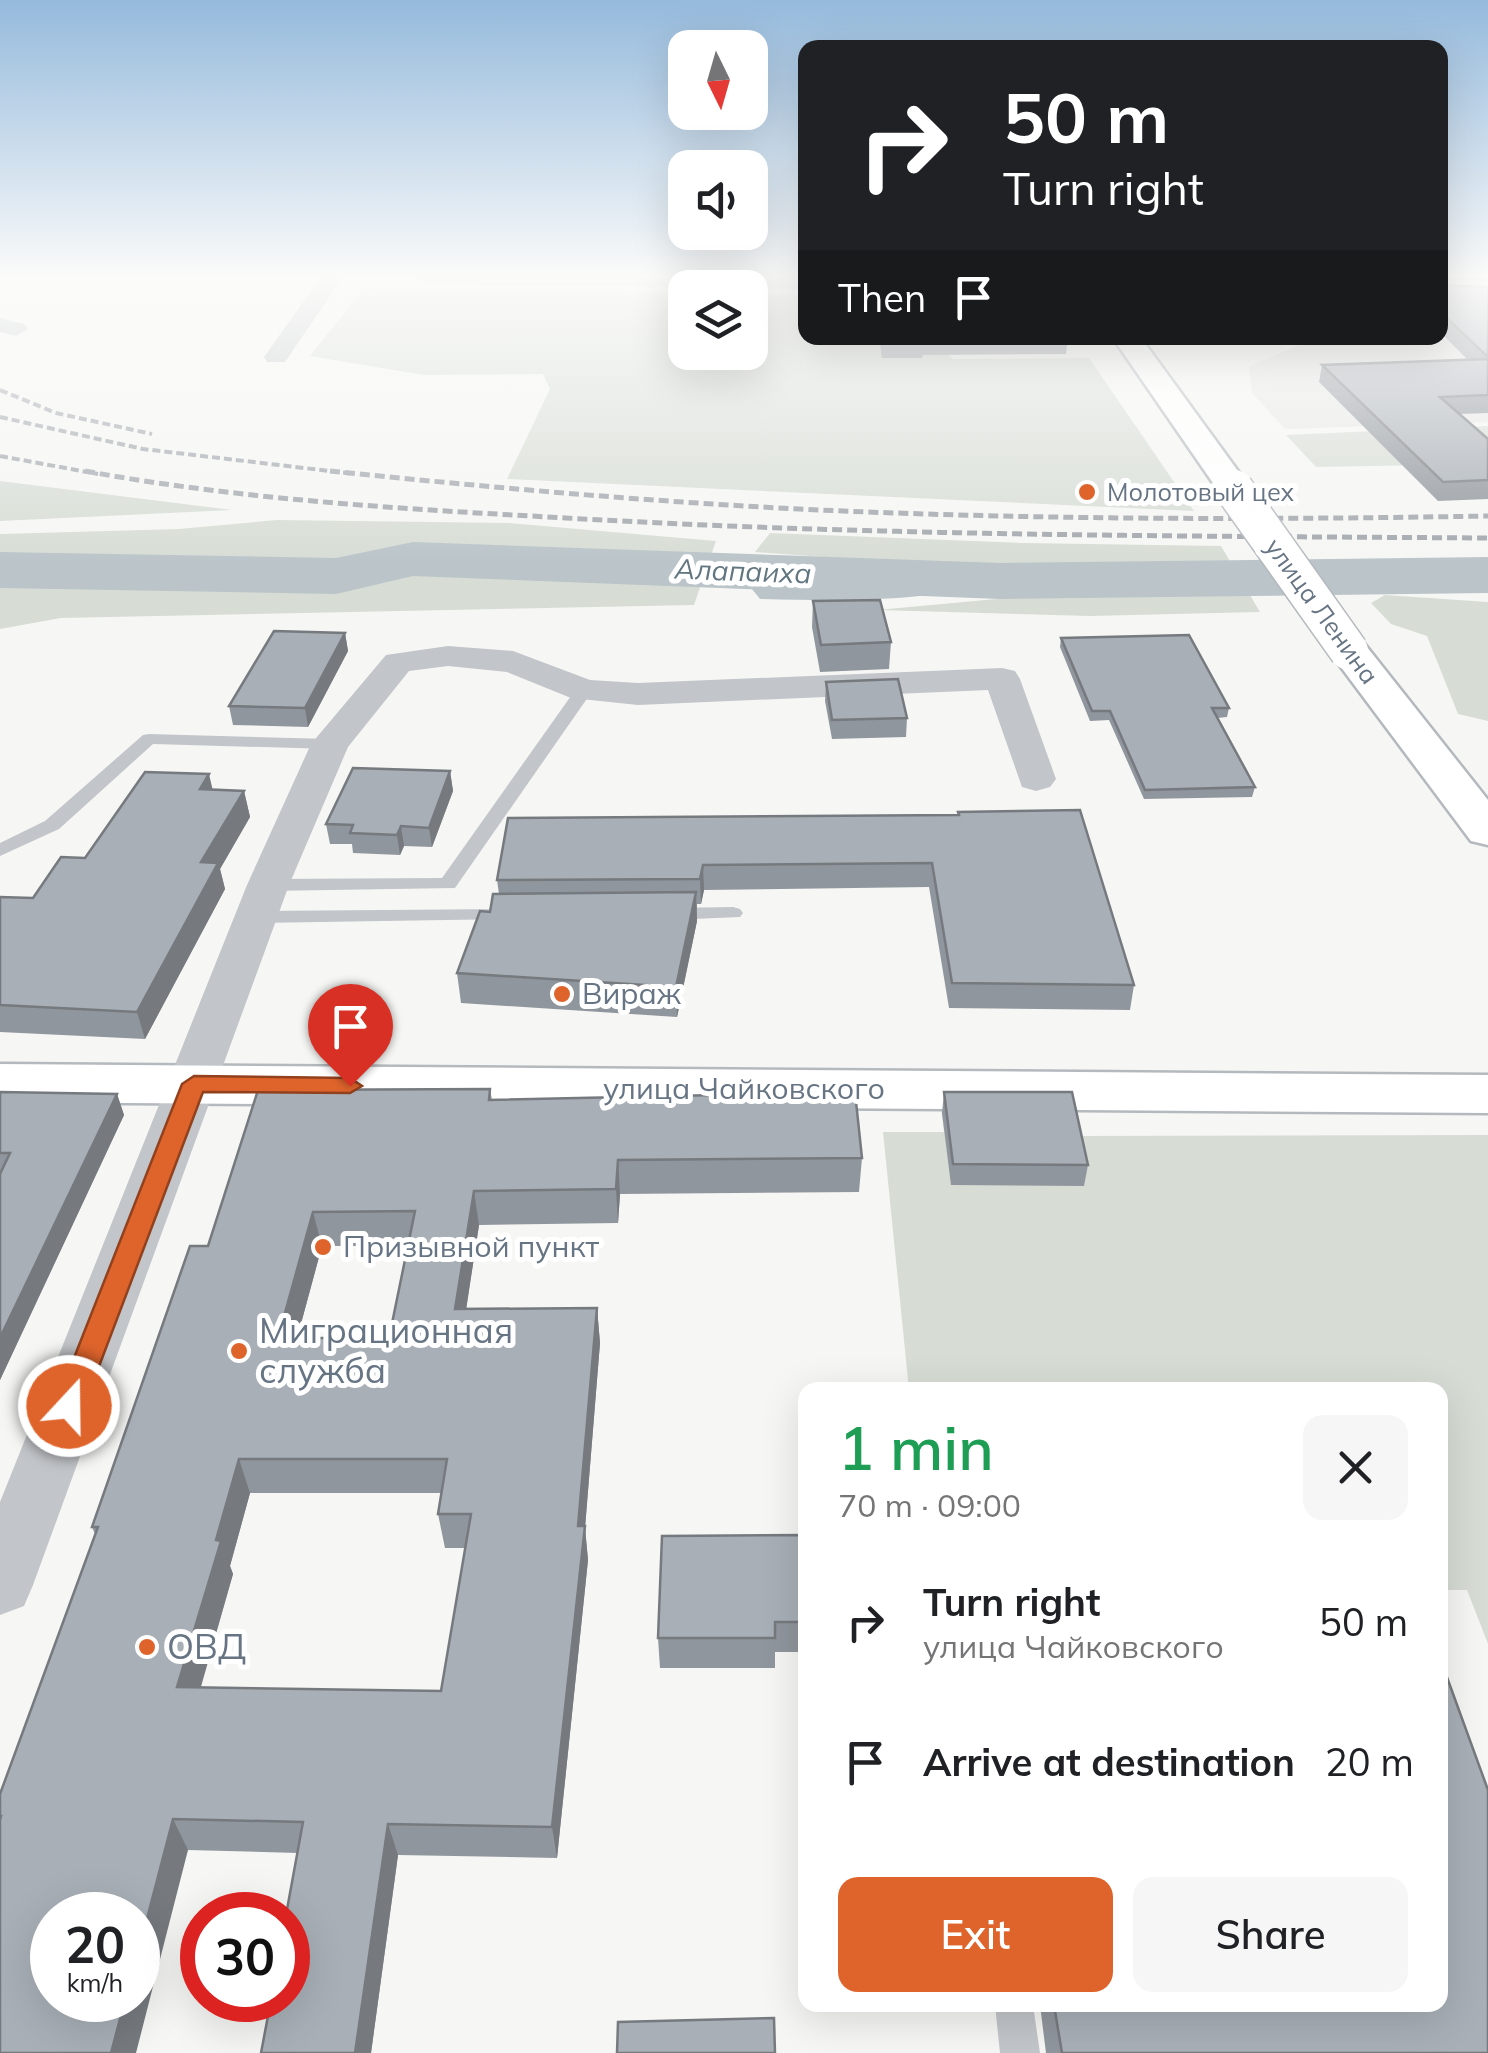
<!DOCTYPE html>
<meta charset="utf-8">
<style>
body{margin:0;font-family:Mulish,sans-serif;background:#f6f6f6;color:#202124;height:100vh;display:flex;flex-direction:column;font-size:38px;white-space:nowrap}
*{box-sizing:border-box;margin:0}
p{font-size:32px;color:#757577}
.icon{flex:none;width:55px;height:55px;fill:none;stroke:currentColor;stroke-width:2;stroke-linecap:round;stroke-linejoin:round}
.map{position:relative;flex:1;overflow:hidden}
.sheet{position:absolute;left:798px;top:1382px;width:650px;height:630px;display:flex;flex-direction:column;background:#fff;border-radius:20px;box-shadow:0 10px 40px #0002}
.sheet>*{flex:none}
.guide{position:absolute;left:798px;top:40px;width:650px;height:305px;border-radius:20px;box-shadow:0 10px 40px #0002;background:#202124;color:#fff;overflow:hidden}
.needle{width:65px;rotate:175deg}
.buttons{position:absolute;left:668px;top:30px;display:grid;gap:20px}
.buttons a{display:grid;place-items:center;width:100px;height:100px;border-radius:20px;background:#fff;box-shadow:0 10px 40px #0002;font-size:50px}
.speed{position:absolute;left:30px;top:1892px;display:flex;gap:20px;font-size:50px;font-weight:700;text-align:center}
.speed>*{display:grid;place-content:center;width:130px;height:130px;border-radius:50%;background:#fff;box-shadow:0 10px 40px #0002;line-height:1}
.speed small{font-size:25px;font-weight:400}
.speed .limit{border:15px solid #d22;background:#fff;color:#111}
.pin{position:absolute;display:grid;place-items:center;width:85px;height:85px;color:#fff;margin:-102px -42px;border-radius:50% 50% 50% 0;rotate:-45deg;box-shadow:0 0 10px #0007}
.pin .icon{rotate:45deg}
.me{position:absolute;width:110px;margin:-55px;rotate:21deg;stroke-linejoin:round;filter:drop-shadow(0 0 8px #0008)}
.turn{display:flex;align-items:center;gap:35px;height:210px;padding:0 40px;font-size:45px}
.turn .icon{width:130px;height:130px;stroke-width:2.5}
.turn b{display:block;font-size:70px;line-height:85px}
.then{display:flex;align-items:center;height:95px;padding:0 40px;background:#0003;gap:20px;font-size:38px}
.round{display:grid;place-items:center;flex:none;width:105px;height:105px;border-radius:20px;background:#f6f6f6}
.overview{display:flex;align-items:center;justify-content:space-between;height:170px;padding:0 40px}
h1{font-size:60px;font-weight:600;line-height:75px;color:#1e9e55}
.primary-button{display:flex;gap:20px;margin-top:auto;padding:20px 40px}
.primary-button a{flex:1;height:115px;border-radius:20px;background:#df642c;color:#fff;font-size:40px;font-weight:600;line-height:115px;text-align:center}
.primary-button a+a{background:#f6f6f6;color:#202124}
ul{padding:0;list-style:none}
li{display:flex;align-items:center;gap:30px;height:140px;padding:0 40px}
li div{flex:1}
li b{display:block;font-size:38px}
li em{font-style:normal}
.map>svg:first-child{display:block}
.built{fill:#e7e8e7}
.green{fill:#d7ddd5}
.water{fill:#bac4c9}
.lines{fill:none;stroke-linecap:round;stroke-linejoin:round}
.river{fill:#bac4c9;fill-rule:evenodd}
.secondary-casing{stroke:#b4b9be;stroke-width:5}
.lane{fill:#c2c5c9;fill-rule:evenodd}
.street{fill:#c2c5c9;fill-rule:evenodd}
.secondary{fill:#fff;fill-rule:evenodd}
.rail-far1{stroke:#a3a8ae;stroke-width:4;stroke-dasharray:8 4;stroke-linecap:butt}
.rail{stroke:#a3a8ae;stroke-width:5;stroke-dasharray:10 5;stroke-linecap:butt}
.secondary-bridge-casing{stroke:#b4b9be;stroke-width:41;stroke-linecap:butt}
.secondary-bridge{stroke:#fff;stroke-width:38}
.wall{fill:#90969d;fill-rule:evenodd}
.shaded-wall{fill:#767a7f}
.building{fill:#a8afb6;stroke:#767a7f;stroke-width:2.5;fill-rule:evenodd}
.route{fill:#df642c;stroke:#91411d;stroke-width:2.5}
.poi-dot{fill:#df642c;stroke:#fff;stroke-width:4}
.labels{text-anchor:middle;stroke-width:10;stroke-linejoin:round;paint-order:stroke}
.far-poi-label{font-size:25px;fill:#667484;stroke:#fff;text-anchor:start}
.far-street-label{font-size:25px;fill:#667484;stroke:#fff}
.far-water-label{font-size:28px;font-style:italic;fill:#627680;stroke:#fff}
.poi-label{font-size:30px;fill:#667484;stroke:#fff;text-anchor:start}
.street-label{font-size:30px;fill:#667484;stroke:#fff}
.near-poi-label{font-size:35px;fill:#667484;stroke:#fff;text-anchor:start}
</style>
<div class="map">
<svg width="1488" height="2053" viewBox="0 0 1488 2053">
<rect width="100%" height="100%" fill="#f6f7f4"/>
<!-- built -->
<path class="built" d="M 1378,338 L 1488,339 L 1488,422 L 1285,429 L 1252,393 L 1249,366 L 1298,346 Z"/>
<!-- green -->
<path class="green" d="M 364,288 L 685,293 L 685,352 L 750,352 L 750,294 L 805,295 L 805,338 L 937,338 L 952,359 L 1089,358 L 1194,511 L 507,479 L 550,389 L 543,374 L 424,375 L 310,356 Z
M 1488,426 L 1488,464 L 1316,467 L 1286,435 Z
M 0,481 L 232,510 L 0,521 Z
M 277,520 L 509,523 L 716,541 L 694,605 L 61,618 L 0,629 L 0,534 L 179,529 Z
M 770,533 L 1024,543 L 1221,546 L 1260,612 L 1090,616 L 877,610 L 1007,598 L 975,568 L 755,552 Z
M 1385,595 L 1488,602 L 1488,721 L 1458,714 L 1427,636 L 1391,624 L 1371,603 Z
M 941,1107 L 1074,1136 L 1488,1135 L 1488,1644 L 1467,1590 L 1440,1590 L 1440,1390 L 909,1390 L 883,1132 L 944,1132 Z"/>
<!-- water -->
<path class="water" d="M 761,565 L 903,568 L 1000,581 C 919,603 842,601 760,599 L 739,573 Z"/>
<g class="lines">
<!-- river -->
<path class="river" d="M 413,542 L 1000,563 L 1488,557 L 1488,593 L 1000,599 L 413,576 L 336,594 L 0,588 L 0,552 L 336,558 Z"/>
<defs>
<path id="secondary" d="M 1113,338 L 1141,338 L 1251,489 L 1246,496 L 1222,496 Z
M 1349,639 L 1363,642 L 1488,800 L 1488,845 L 1471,841 L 1329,651 L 1335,642 Z
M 0,1064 L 1488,1075 L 1488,1113 L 0,1102 Z"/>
</defs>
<!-- secondary casing -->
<use href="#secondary" class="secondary-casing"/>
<!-- lane -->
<path class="lane" d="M 584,685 L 593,690 L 455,888 L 268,891 L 258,885 L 268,879 L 442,878 L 578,686 Z
M 149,734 L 330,739 L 339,744 L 330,749 L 153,744 L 59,829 L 0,856 L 0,843 L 45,821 L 143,735 Z
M 733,907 L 740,909 L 743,913 L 740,917 L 670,920 L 660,914 L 670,908 Z
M 508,909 L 518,915 L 515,919 L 257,923 L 247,917 L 257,911 Z
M 995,2005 L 1033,2005 L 1040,2053 L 1000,2053 Z"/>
<!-- street -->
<path class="street" d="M 321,277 L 343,277 L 285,362 L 267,362 L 264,357 Z
M 412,277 L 805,277 L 805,289 L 423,284 Z
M 0,318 L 24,324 L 28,329 L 16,336 L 0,332 Z
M 448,646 L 513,651 L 590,680 L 638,683 L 1002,668 L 1015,671 L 1020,679 L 1056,779 L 1050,787 L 1036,791 L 1022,787 L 988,690 L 638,705 L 571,698 L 507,672 L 448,666 L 409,671 L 348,747 L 289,885 L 33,1585 L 24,1606 L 0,1615 L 0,1502 L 247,885 L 311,744 L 386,655 Z"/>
<!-- secondary -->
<use href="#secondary" class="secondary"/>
<!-- rail-far1 -->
<path class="rail-far1" d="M 0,390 L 56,413 L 152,434
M 0,417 L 143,449 L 355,474
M 0,456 L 98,474"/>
<!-- rail -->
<path class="rail" d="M 85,471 C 243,500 405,509 566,518 C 873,536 1180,536 1488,538
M 330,471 C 486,487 642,501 799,509 C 1028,520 1258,520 1488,516"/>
<defs>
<path id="secondary-bridge" d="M 1234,489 L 1349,651"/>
</defs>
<!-- secondary-bridge casing -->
<use href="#secondary-bridge" class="secondary-bridge-casing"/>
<!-- secondary-bridge -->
<use href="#secondary-bridge" class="secondary-bridge"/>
</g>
<!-- wall -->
<path class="wall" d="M 1440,277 L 1488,277 L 1488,281 L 1441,280 L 1441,285 L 1488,287 L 1488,413 L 1459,414 L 1488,439 L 1488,499 L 1438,501 L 1319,382 L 1322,365 L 1468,360 L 1440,332 Z
M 879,338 L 1068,338 L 1066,354 L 923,355 L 922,358 L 882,358 Z
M 813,601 L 891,642 L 889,669 L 820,672 L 812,627 Z
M 345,633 L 348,651 L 308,727 L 233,725 L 229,706 Z
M 1061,638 L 1229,708 L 1227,717 L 1217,718 L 1255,787 L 1252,797 L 1144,799 L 1109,720 L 1090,721 L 1060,647 Z
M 826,682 L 907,718 L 906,737 L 832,739 L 825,701 Z
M 450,771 L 453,791 L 432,847 L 404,846 L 400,855 L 353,853 L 352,844 L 330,844 L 326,824 Z
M 213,789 L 244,791 L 250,817 L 220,869 L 225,889 L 145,1039 L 0,1032 L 0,897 L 33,898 L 85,858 Z
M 958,812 L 1134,985 L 1130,1010 L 949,1008 L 929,887 L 704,890 L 701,904 L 697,904 L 697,921 L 677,1017 L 461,1003 L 457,973 L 499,894 L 497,880 L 958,815 Z
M 490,1089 L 492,1100 L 862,1158 L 859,1192 L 620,1194 L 618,1223 L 479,1225 L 466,1309 L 597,1308 L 600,1343 L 585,1528 L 588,1560 L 557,1858 L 398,1855 L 371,2053 L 261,2053 L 298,1853 L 188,1850 L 0,2053 L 0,1794 L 95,1534 L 92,1527 L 208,1246 ZM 322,1246 L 408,1246 L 389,1338 L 297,1338 ZM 250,1493 L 442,1493 L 438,1514 L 445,1548 L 465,1548 L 441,1691 L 201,1687 L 233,1574 L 230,1566 Z
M 0,1092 L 117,1094 L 124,1115 L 0,1380 Z
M 944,1092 L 1088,1165 L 1084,1186 L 951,1185 L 942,1113 Z
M 805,1535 L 805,1652 L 775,1652 L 775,1668 L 660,1668 L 658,1638 Z
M 1040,2005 L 1440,2005 L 1488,2053 L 1046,2053 Z"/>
<!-- shaded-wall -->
<path class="shaded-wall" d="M 345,633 L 348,651 L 308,727 L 305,708 Z
M 450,771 L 453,791 L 432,847 L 429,828 Z
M 209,774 L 215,800 L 200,789 Z
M 244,791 L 250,817 L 220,869 L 225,889 L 145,1039 L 137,1012 L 201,862 Z
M 401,826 L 404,846 L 400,855 L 397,835 Z
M 703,865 L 704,890 L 701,904 L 700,879 Z
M 696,892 L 697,921 L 677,1017 L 676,987 Z
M 117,1094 L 124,1115 L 0,1380 L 0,1338 Z
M 618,1160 L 620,1194 L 618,1223 L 616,1189 Z
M 474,1191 L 479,1225 L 461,1343 L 455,1309 Z
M 313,1212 L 322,1246 L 288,1372 L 278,1338 Z
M 597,1308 L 600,1343 L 585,1528 L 588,1560 L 557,1858 L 552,1827 Z
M 239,1459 L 250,1493 L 230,1566 L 233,1574 L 191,1720 L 177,1687 Z
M 173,1819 L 188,1850 L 136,2053 L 111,2053 L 125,2000 L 138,2000 L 138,1953 Z
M 388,1824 L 398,1855 L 371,2053 L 355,2053 Z"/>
<!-- building -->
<path class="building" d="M 1440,277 L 1441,285 L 1488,287 L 1488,357 L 1440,312 Z
M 882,338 L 1068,338 L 923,338 L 924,341 L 882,341 Z
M 1488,359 L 1488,395 L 1440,397 L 1488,439 L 1488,480 L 1443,482 L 1322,365 Z
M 880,600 L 891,642 L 821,645 L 813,601 Z
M 274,631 L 345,633 L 305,708 L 229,706 Z
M 1189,635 L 1229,708 L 1212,708 L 1255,787 L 1145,790 L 1110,711 L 1092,711 L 1061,638 Z
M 898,679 L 907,718 L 832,720 L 826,682 Z
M 353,768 L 450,771 L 429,828 L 401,826 L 397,835 L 350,833 L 353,825 L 326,824 Z
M 145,772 L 209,774 L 200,789 L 244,791 L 201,862 L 218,863 L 137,1012 L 0,1005 L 0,897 L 33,898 L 61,857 L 85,858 Z
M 1080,810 L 1134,985 L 952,983 L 932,863 L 703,865 L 700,879 L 497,880 L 508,818 L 959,815 L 958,812 Z
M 696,892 L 676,987 L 457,973 L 480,911 L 490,912 L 493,894 Z
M 490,1089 L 489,1100 L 855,1092 L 862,1158 L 618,1160 L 616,1189 L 474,1191 L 455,1309 L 597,1308 L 578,1526 L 585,1526 L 552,1827 L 388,1824 L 355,2053 L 261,2053 L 271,2000 L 288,2000 L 288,1915 L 286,1915 L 303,1822 L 173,1819 L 138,1953 L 138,1915 L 52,1915 L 52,2000 L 125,2000 L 111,2053 L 0,2053 L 0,1820 L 1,1816 L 0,1816 L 0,1794 L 98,1527 L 92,1527 L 190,1246 L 208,1246 L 258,1090 ZM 415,1211 L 389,1338 L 278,1338 L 313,1212 ZM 239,1459 L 447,1459 L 438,1514 L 471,1514 L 441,1691 L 177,1687 L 221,1541 L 216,1540 Z
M 0,1092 L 117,1094 L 0,1338 L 0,1174 L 10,1153 L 0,1153 Z
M 944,1092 L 1072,1092 L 1088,1165 L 953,1164 Z
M 805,1535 L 805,1622 L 775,1622 L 775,1638 L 658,1638 L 662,1536 Z
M 1440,1658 L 1488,1790 L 1488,2053 L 1062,2053 L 1054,2005 L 1440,2005 Z
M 774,2018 L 775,2053 L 617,2053 L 618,2022 Z"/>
<!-- sky -->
<linearGradient id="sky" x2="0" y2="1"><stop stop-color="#95badc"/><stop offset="0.49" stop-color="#fbfbfa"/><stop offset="1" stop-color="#fbfbfa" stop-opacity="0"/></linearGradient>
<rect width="1488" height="565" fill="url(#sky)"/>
<!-- route -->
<path class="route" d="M 194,1076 L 350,1078 L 362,1086 L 350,1093 L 203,1092 L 84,1406 L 79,1414 L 69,1418 L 59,1414 L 55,1406 L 182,1084 Z"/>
<!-- markers -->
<g class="poi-dot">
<circle cx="1087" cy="492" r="10"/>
<circle cx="562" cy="994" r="10"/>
<circle cx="323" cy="1247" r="10"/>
<circle cx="239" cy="1351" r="10"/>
<circle cx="147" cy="1647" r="10"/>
</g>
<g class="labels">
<!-- far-poi labels -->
<g class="far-poi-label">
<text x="1107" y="501">Молотовый цех</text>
</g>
<!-- far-street labels -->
<g class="far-street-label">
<text transform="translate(1322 611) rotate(54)" y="9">улица Ленина</text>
</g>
<!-- far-water labels -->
<g class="far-water-label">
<text transform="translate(743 571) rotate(2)" y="10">Алапаиха</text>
</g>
<!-- poi labels -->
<g class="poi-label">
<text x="582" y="1004">Вираж</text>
<text x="343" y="1257">Призывной пункт</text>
</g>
<!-- street labels -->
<g class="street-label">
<text x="744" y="1099">улица Чайковского</text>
</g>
<!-- near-poi labels -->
<g class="near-poi-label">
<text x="259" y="1343">Миграционная<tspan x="259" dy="40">служба</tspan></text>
<text x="167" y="1659">ОВД</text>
</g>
</g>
</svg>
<div class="buttons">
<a><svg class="needle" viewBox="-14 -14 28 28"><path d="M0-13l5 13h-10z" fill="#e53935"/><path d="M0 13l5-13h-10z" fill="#757577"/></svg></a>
<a><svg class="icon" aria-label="sound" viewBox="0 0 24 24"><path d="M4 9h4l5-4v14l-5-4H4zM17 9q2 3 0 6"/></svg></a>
<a><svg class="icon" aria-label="layers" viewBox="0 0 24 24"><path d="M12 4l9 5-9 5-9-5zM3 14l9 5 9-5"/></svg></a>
</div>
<div class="speed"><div>20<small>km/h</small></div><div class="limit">30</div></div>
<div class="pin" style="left:350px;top:1086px;background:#d93025"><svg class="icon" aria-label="arrive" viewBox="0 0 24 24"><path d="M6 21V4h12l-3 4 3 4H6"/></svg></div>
<svg class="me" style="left:69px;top:1406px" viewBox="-20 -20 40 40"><circle r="17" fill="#df642c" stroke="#fff" stroke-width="3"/><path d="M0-11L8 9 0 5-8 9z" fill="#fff"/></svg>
<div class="guide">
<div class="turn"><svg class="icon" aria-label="right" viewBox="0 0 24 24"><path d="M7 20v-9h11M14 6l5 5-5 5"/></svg><div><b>50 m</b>Turn right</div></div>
<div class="then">Then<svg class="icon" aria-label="arrive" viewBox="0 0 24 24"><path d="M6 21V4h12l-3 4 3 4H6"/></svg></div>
</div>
<section class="sheet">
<div class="overview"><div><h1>1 min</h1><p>70 m · 09:00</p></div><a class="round"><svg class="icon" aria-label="close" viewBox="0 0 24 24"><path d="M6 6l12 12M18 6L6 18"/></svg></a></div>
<ul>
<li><svg class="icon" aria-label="right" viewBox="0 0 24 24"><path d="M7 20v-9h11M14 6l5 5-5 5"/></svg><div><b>Turn right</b><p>улица Чайковского</p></div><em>50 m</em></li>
<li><svg class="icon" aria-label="arrive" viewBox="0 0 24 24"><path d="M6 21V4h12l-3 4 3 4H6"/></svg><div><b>Arrive at destination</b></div><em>20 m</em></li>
</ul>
<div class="primary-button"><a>Exit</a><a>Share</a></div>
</section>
</div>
